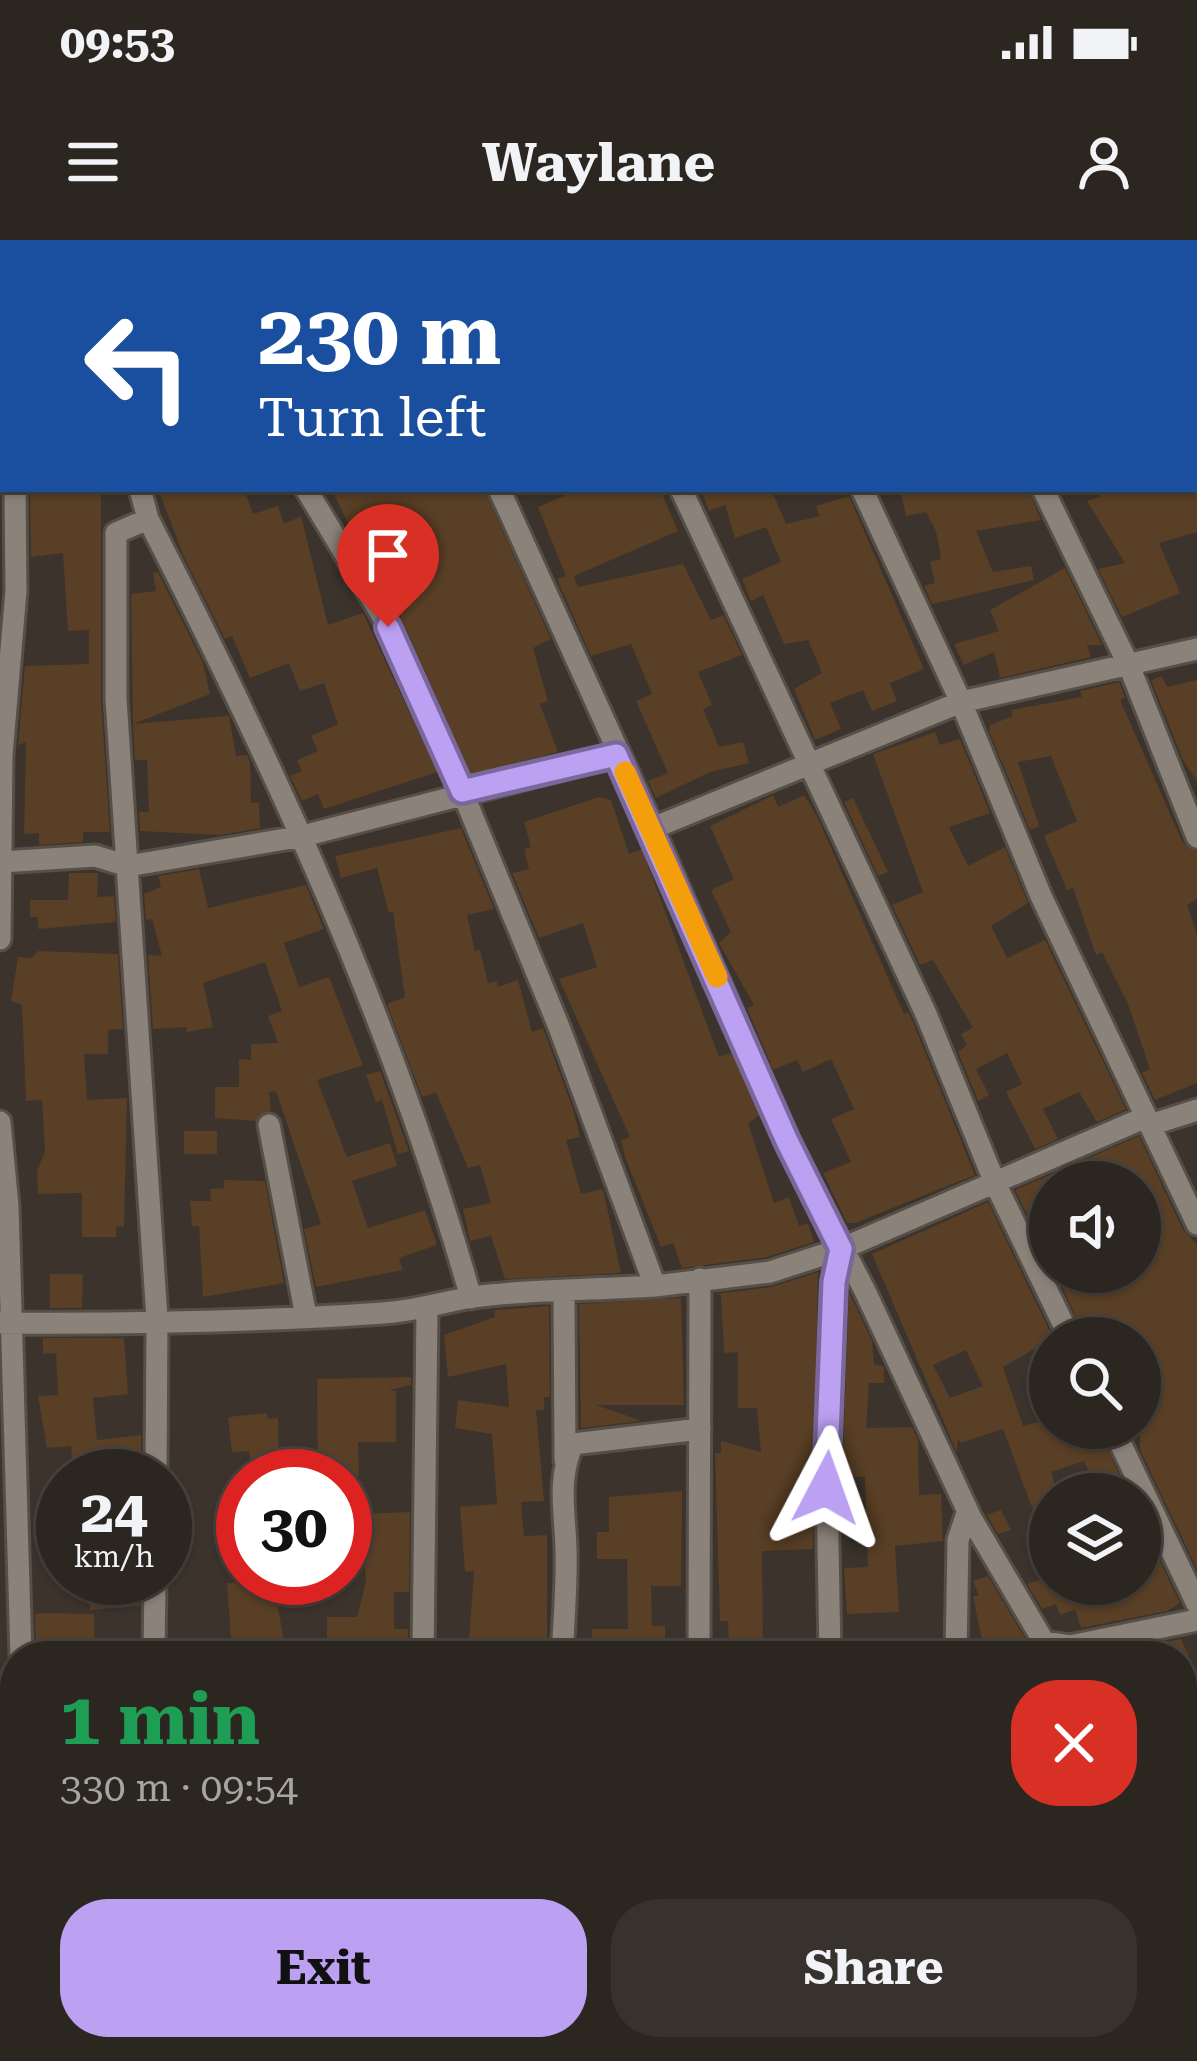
<!DOCTYPE html>
<meta charset="utf-8">
<style>
body{margin:0;font-family:"Roboto Serif",serif;background:#38322e;color:#f1f3f6;height:100vh;display:flex;flex-direction:column;font-size:45px;white-space:nowrap}
*{box-sizing:border-box;margin:0}
p{font-size:39px;color:#a6a5a5}
.icon{flex:none;width:66px;height:66px;fill:none;stroke:currentColor;stroke-width:2;stroke-linecap:round;stroke-linejoin:round}
.map{position:relative;flex:1;overflow:hidden}
.drawer{position:absolute;left:0px;top:1401px;width:1197px;height:420px;display:flex;flex-direction:column;background:#2c2621;border-radius:48px 48px 0 0;box-shadow:0 3px 9px #0004,0 0 0 3px #48433f}
.drawer>*{flex:none}
.top-card{position:absolute;left:0px;top:0px;width:1197px;height:252px;box-shadow:0 3px 9px #0004,0 0 0 3px #48433f;background:#1a4fa0;color:#fff;overflow:hidden}
.fabs{position:absolute;left:1029px;top:921px;display:grid;gap:24px}
.fabs a{display:grid;place-items:center;width:132px;height:132px;border-radius:50%;background:#2c2621;box-shadow:0 3px 9px #0004,0 0 0 3px #48433f;font-size:60px}
.speed{position:absolute;left:36px;top:1209px;display:flex;gap:24px;font-size:60px;font-weight:700;text-align:center}
.speed>*{display:grid;place-content:center;width:156px;height:156px;border-radius:50%;background:#2c2621;box-shadow:0 3px 9px #0004,0 0 0 3px #48433f;line-height:1}
.speed small{font-size:30px;font-weight:400}
.speed .limit{border:18px solid #d22;background:#fff;color:#111}
.pin{position:absolute;display:grid;place-items:center;width:102px;height:102px;color:#fff;margin:-123px -51px;border-radius:50% 50% 50% 0;rotate:-45deg;box-shadow:0 0 12px #0007}
.pin .icon{rotate:45deg}
.me{position:absolute;width:132px;margin:-66px;rotate:4deg;stroke-linejoin:round;filter:drop-shadow(0 0 9px #0008)}
.turn{display:flex;align-items:center;gap:42px;height:252px;padding:0 60px;font-size:54px}
.turn .icon{width:156px;height:156px;stroke-width:2.5}
.turn b{display:block;font-size:84px;line-height:102px}
.round{display:grid;place-items:center;flex:none;width:126px;height:126px;border-radius:48px;background:#38322e}
.overview{display:flex;align-items:center;justify-content:space-between;height:204px;padding:0 60px}
h1{font-size:72px;font-weight:700;line-height:90px;color:#1e9e55}
.primary-button{display:flex;gap:24px;margin-top:auto;padding:24px 60px}
.primary-button a{flex:1;height:138px;border-radius:48px;background:#bca0f2;color:#111;font-size:48px;font-weight:700;line-height:138px;text-align:center}
.primary-button a+a{background:#38322e;color:#f1f3f6}
.status{display:flex;justify-content:space-between;align-items:center;height:84px;padding:0 60px;background:#2c2621;direction:ltr}
.status svg{height:33px;fill:currentColor}
header{display:flex;justify-content:space-between;align-items:center;height:156px;padding:0 60px;background:#2c2621;font-size:54px;font-weight:700}
.map>svg:first-child{display:block}
.building{fill:#593f25;fill-rule:evenodd}
.lines{fill:none;stroke-linecap:round;stroke-linejoin:round}
.street-casing{stroke:#554f48;stroke-width:27}
.street{stroke:#8b8279;stroke-width:21}
.route-casing{stroke:#7a689d;stroke-width:30}
.route{stroke:#bca0f2;stroke-width:21}
.slow{stroke:#f59e0b;stroke-width:21}
</style>
<div class="status"><b>09:53</b><svg viewBox="0 0 49 12"><path d="M0 12V9h3v3zM5 12V6h3v6zM10 12V3h3v9zM15 12V0h3v12zM26 1h20v11H26zM47 4h2v5h-2z"/></svg></div>
<header><svg class="icon" aria-label="menu" viewBox="0 0 24 24"><path d="M4 6h16M4 12h16M4 18h16"/></svg>Waylane<svg class="icon" aria-label="person" viewBox="0 0 24 24"><circle cx="12" cy="8" r="4"/><path d="M4 21q1-7 8-7t8 7"/></svg></header>
<div class="map">
<svg width="1197" height="1821" viewBox="0 0 1197 1821">
<rect width="100%" height="100%" fill="#3b332c"/>
<!-- building -->
<path class="building" d="M 30,249 L 101,249 L 101,459 L 110,592 L 83,592 L 83,602 L 39,605 L 39,593 L 24,594 L 26,502 L 18,505 L 25,426 L 89,424 L 89,390 L 68,391 L 63,313 L 31,317 Z
M 158,249 L 244,249 L 253,274 L 278,266 L 284,284 L 301,276 L 328,385 L 363,373 L 437,532 L 324,569 L 318,554 L 302,561 L 290,536 L 302,531 L 297,520 L 318,511 L 311,496 L 338,484 L 324,443 L 300,451 L 289,423 L 250,438 L 232,396 L 225,399 L 184,317 Z
M 331,249 L 484,249 L 551,399 L 533,408 L 548,461 L 540,464 L 558,512 L 471,535 L 378,326 L 371,328 Z
M 580,249 L 660,249 L 678,291 L 574,336 L 578,347 L 683,324 L 711,380 L 723,375 L 742,415 L 698,432 L 712,465 L 703,469 L 719,507 L 743,502 L 749,523 L 710,532 L 656,558 L 648,541 L 668,533 L 636,461 L 652,454 L 631,404 L 591,416 L 557,339 L 566,336 L 538,267 Z
M 701,249 L 771,249 L 786,284 L 820,276 L 816,266 L 849,256 L 924,429 L 890,443 L 897,461 L 872,471 L 863,450 L 830,463 L 841,489 L 815,500 L 794,449 L 822,433 L 808,400 L 784,404 L 763,355 L 751,361 L 742,339 L 781,322 L 766,287 L 735,298 L 725,265 L 709,271 Z
M 900,249 L 1028,249 L 1041,280 L 976,291 L 993,332 L 1031,326 L 1034,340 L 932,364 L 924,346 L 935,343 L 930,322 L 941,319 L 936,291 L 926,272 L 906,276 Z
M 1097,249 L 1197,249 L 1197,292 L 1159,303 L 1180,353 L 1122,377 L 1098,329 L 1125,323 L 1087,261 L 1100,257 Z
M 1065,328 L 1102,405 L 1087,405 L 1091,417 L 1000,438 L 994,412 L 964,425 L 954,404 L 999,391 L 990,370 Z
M 158,332 L 203,423 L 210,454 L 133,484 L 131,354 L 156,351 L 153,333 Z
M 1162,436 L 1167,447 L 1197,440 L 1197,541 L 1183,520 L 1151,440 Z
M 1119,442 L 1125,457 L 1120,460 L 1183,603 L 1197,612 L 1197,659 L 1187,665 L 1197,694 L 1197,843 L 1155,860 L 1142,833 L 1150,829 L 1128,764 L 1102,712 L 1096,715 L 1073,648 L 1067,650 L 1044,596 L 1077,581 L 1051,516 L 1018,522 L 1039,586 L 1030,590 L 989,491 L 990,485 L 1013,476 L 1011,470 L 1082,457 L 1080,451 Z
M 229,476 L 236,516 L 247,515 L 250,522 L 251,563 L 259,563 L 260,588 L 221,595 L 140,591 L 139,572 L 149,572 L 147,520 L 135,520 L 133,484 Z
M 935,492 L 940,505 L 960,499 L 990,573 L 949,587 L 968,626 L 1005,607 L 1028,663 L 991,686 L 1007,718 L 1045,700 L 1126,869 L 1097,882 L 1079,852 L 1043,869 L 1058,899 L 1035,909 L 1006,852 L 1022,844 L 1007,813 L 976,829 L 989,855 L 978,861 L 958,812 L 967,805 L 961,794 L 973,788 L 933,720 L 920,725 L 892,665 L 923,652 L 873,514 Z
M 773,555 L 778,567 L 804,555 L 817,576 L 904,774 L 908,772 L 913,782 L 975,935 L 855,983 L 847,983 L 823,933 L 851,922 L 831,879 L 854,869 L 831,819 L 803,832 L 797,820 L 773,830 L 747,768 L 754,765 L 719,703 L 731,692 L 711,650 L 734,639 L 710,586 Z
M 599,557 L 611,560 L 629,614 L 642,609 L 719,817 L 733,812 L 760,875 L 748,883 L 774,963 L 789,957 L 799,986 L 808,983 L 814,1002 L 767,1017 L 682,1028 L 673,1003 L 661,1007 L 625,917 L 621,900 L 630,897 L 559,739 L 597,727 L 583,683 L 539,698 L 512,633 L 529,629 L 524,609 L 531,607 L 524,582 Z
M 853,558 L 888,632 L 878,636 L 844,562 Z
M 461,588 L 494,669 L 467,675 L 475,711 L 480,710 L 488,743 L 497,741 L 498,747 L 518,740 L 532,792 L 543,788 L 573,869 L 580,897 L 566,900 L 581,954 L 603,949 L 621,1033 L 505,1039 L 491,996 L 470,1001 L 463,969 L 491,963 L 480,925 L 468,928 L 436,852 L 422,857 L 387,764 L 405,757 L 393,672 L 389,673 L 377,628 L 341,638 L 335,616 Z
M 199,629 L 208,668 L 306,645 L 324,689 L 284,703 L 299,747 L 329,737 L 363,825 L 317,840 L 347,917 L 390,903 L 397,926 L 352,941 L 368,988 L 425,970 L 437,1005 L 399,1018 L 403,1030 L 316,1047 L 304,989 L 321,984 L 276,851 L 269,852 L 271,870 L 255,881 L 215,878 L 215,847 L 239,847 L 239,819 L 251,820 L 251,804 L 278,803 L 268,776 L 282,771 L 265,722 L 203,743 L 213,787 L 187,792 L 186,787 L 153,789 L 148,715 L 162,716 L 152,679 L 146,680 L 144,654 L 161,647 L 158,636 Z
M 69,633 L 98,633 L 97,657 L 114,656 L 116,682 L 38,689 L 38,677 L 30,677 L 30,660 L 68,660 Z
M 38,711 L 118,714 L 123,789 L 108,790 L 108,814 L 84,814 L 87,860 L 127,858 L 124,987 L 116,986 L 116,997 L 82,997 L 82,953 L 38,954 L 37,931 L 45,912 L 42,860 L 26,861 L 22,765 L 11,761 L 18,717 L 32,718 Z
M 380,831 L 409,911 L 398,914 L 382,860 L 376,862 L 366,835 Z
M 184,891 L 217,891 L 217,914 L 184,914 Z
M 1139,896 L 1183,990 L 1197,1004 L 1197,1329 L 1140,1210 L 1140,1098 L 1085,1098 L 1061,1044 L 1084,1032 L 1140,1032 L 1140,934 L 1123,942 L 1050,942 L 1050,1022 L 1015,950 Z
M 224,940 L 265,941 L 284,1043 L 203,1057 L 199,986 L 192,986 L 190,961 L 211,961 L 210,949 L 224,948 Z
M 988,962 L 1053,1098 L 1003,1127 L 1023,1186 L 1050,1179 L 1050,1188 L 1098,1188 L 1128,1254 L 1099,1254 L 1084,1221 L 1051,1232 L 1058,1254 L 1050,1254 L 1050,1316 L 1003,1189 L 960,1203 L 958,1198 L 957,1213 L 872,1014 ZM 966,1110 L 983,1146 L 950,1158 L 933,1125 Z
M 818,1032 L 813,1309 L 762,1311 L 763,1412 L 729,1413 L 728,1381 L 720,1381 L 715,1213 L 721,1213 L 721,1201 L 761,1212 L 757,1168 L 738,1168 L 738,1112 L 724,1113 L 721,1055 L 715,1054 L 772,1047 Z
M 50,1034 L 83,1034 L 82,1068 L 50,1068 Z
M 849,1052 L 872,1101 L 874,1124 L 884,1127 L 884,1143 L 869,1143 L 866,1188 L 912,1187 L 918,1200 L 919,1255 L 941,1254 L 943,1301 L 895,1306 L 899,1372 L 847,1374 L 844,1328 L 868,1327 L 865,1237 L 842,1237 Z
M 681,1058 L 684,1165 L 596,1165 L 642,1181 L 581,1188 L 579,1064 Z
M 549,1066 L 550,1157 L 544,1157 L 544,1170 L 536,1170 L 544,1261 L 521,1262 L 524,1296 L 547,1295 L 547,1409 L 496,1409 L 496,1401 L 469,1401 L 474,1331 L 465,1332 L 460,1267 L 497,1264 L 492,1194 L 455,1188 L 458,1160 L 509,1167 L 506,1124 L 448,1137 L 444,1095 L 495,1077 L 495,1070 Z
M 43,1098 L 124,1098 L 128,1154 L 93,1158 L 97,1200 L 141,1195 L 141,1236 L 73,1236 L 71,1206 L 47,1208 L 38,1156 L 58,1155 L 56,1113 L 43,1114 Z
M 411,1137 L 411,1145 L 389,1150 L 396,1151 L 396,1202 L 358,1202 L 359,1236 L 318,1236 L 317,1139 Z
M 267,1173 L 268,1179 L 278,1178 L 279,1236 L 252,1236 L 249,1211 L 232,1212 L 228,1177 Z
M 682,1251 L 681,1346 L 651,1346 L 652,1386 L 665,1386 L 665,1416 L 592,1416 L 592,1389 L 628,1389 L 627,1319 L 597,1319 L 597,1292 L 609,1292 L 609,1257 Z
M 1001,1270 L 1011,1290 L 998,1294 L 987,1275 Z
M 410,1272 L 409,1352 L 394,1352 L 394,1389 L 408,1389 L 408,1416 L 327,1416 L 327,1377 L 357,1377 L 366,1342 L 360,1274 Z
M 1150,1300 L 1180,1363 L 1167,1371 L 1081,1388 L 1075,1369 L 1060,1375 L 1056,1364 L 1042,1369 L 1027,1344 L 1050,1336 L 1050,1344 L 1140,1344 L 1140,1304 Z
M 988,1336 L 1026,1400 L 1029,1416 L 985,1416 L 973,1356 L 979,1356 L 973,1341 Z
M 90,1338 L 140,1338 L 140,1366 L 90,1370 Z
M 273,1339 L 285,1407 L 232,1411 L 227,1343 Z
M 46,1373 L 94,1374 L 95,1416 L 36,1416 L 35,1374 Z
M 1181,1399 L 1189,1416 L 1096,1416 Z"/>
<g class="lines">
<defs>
<path id="street" d="M 379,0 L 379,3
M 562,0 L 564,3
M 740,0 L 742,3
M 917,0 L 919,3
M 1096,0 L 1098,3
M 241,3 L 248,0
M 1138,3 L 1157,0
M 0,49 L 3,49
M 1194,178 L 1197,183
M 0,207 L 3,207
M 140,249 L 148,279 C 277,531 394,785 471,1058
M 499,249 L 653,588 L 787,900 L 865,1051 L 971,1278 L 1044,1402 L 1070,1406 L 1197,1380
M 681,249 L 926,774 L 995,943 L 1070,1098
M 862,249 L 961,462 L 1041,656 L 1197,984
M 1043,249 L 1130,428 L 1197,597
M 148,279 L 116,293 L 116,459 L 157,1079 L 156,1236
M 653,588 L 961,462 L 1197,409
M 1,622 L 95,616 L 128,626 L 303,596 L 617,515
M 0,699 L 2,515 L 16,351 L 15,249
M 0,882 L 8,966 L 21,1416
M 269,885 L 306,1076
M 1150,885 L 1197,870
M 655,1046 L 770,1032 L 841,1009 L 1146,877
M 564,1052 L 565,1220
M 0,1083 C 127,1084 256,1082 383,1073 C 415,1071 442,1062 473,1057 C 532,1049 595,1050 655,1046 L 559,787 L 462,551 L 389,387 L 306,249
M 1113,1188 L 1197,1364
M 154,1416 L 155,1338
M 423,1416 L 427,1070
M 562,1416 C 564,1381 567,1344 566,1309 C 565,1273 557,1239 573,1204 L 700,1189
M 699,1416 L 700,1039
M 830,1416 L 827,1248 L 834,1042 L 841,1009
M 956,1416 L 958,1300 L 966,1276 L 971,1278
M 0,1595 L 15,1620
M 1182,1644 L 1197,1652
M 154,1806 L 155,1821
M 322,1806 L 329,1821
M 491,1806 L 496,1821
M 689,1806 L 696,1821
M 877,1806 L 884,1821
M 1064,1806 L 1072,1821
M 0,1815 L 9,1821
M 88,1821 L 107,1810 L 134,1806
M 562,1821 L 563,1806
M 1090,1821 L 1111,1821"/>
</defs>
<!-- street casing -->
<use href="#street" class="street-casing"/>
<!-- street -->
<use href="#street" class="street"/>
</g>
<g class="lines">
<defs>
<path id="route" d="M 388,387 L 462,551 L 616,515 L 787,901 L 841,1009 L 834,1042 L 826,1248"/>
</defs>
<!-- route casing -->
<use href="#route" class="route-casing"/>
<!-- route -->
<use href="#route" class="route"/>
<!-- slow -->
<path class="slow" d="M 625,532 L 717,737"/>
</g>
</svg>
<div class="fabs">
<a><svg class="icon" aria-label="sound" viewBox="0 0 24 24"><path d="M4 9h4l5-4v14l-5-4H4zM17 9q2 3 0 6"/></svg></a>
<a><svg class="icon" aria-label="search" viewBox="0 0 24 24"><circle cx="10" cy="10" r="6"/><path d="M15 15l6 6"/></svg></a>
<a><svg class="icon" aria-label="layers" viewBox="0 0 24 24"><path d="M12 4l9 5-9 5-9-5zM3 14l9 5 9-5"/></svg></a>
</div>
<div class="speed"><div>24<small>km/h</small></div><div class="limit">30</div></div>
<div class="pin" style="left:388px;top:387px;background:#d93025"><svg class="icon" aria-label="arrive" viewBox="0 0 24 24"><path d="M6 21V4h12l-3 4 3 4H6"/></svg></div>
<svg class="me" style="left:826px;top:1248px" viewBox="-20 -20 40 40"><path d="M0-17L14 15 0 8-14 15z" fill="#bca0f2" stroke="#fff" stroke-width="4"/></svg>
<div class="top-card">
<div class="turn"><svg class="icon" aria-label="left" viewBox="0 0 24 24"><path d="M17 20v-9H6M10 6l-5 5 5 5"/></svg><div><b>230 m</b>Turn left</div></div>
</div>
<section class="drawer">
<div class="overview"><div><h1>1 min</h1><p>330 m · 09:54</p></div><a class="round" style="background:#d93025;color:#fff"><svg class="icon" aria-label="close" viewBox="0 0 24 24"><path d="M6 6l12 12M18 6L6 18"/></svg></a></div>
<div class="primary-button"><a>Exit</a><a>Share</a></div>
</section>
</div>
